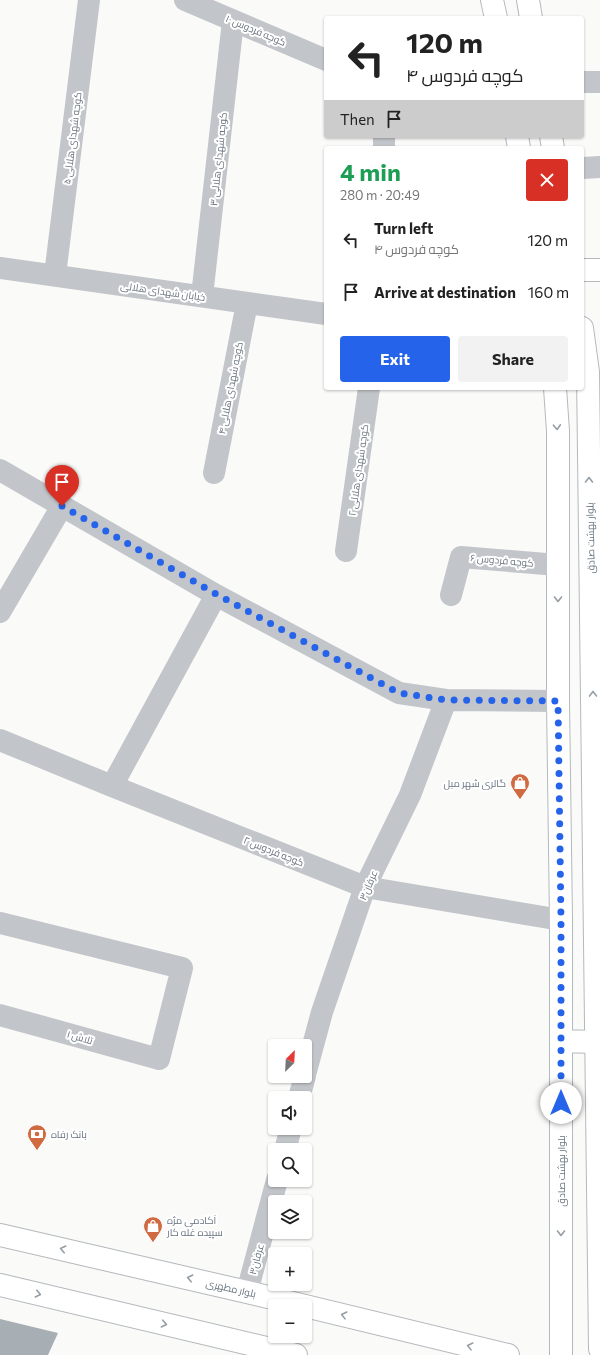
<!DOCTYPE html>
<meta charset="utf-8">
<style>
body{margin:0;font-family:Commissioner,Cairo,sans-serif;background:#f2f2f2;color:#222;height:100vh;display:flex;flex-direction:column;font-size:15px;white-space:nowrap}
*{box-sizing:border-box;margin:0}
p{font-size:13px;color:#767676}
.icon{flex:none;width:22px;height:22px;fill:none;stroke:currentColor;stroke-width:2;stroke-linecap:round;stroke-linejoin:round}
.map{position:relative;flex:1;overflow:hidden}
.panel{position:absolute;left:324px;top:146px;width:260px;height:244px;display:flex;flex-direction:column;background:#fff;border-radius:4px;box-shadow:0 1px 3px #0004}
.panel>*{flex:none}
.guide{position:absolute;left:324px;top:16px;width:260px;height:122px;border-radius:4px;box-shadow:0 1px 3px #0004;background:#fff;color:#222;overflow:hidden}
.needle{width:26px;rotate:24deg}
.tools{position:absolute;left:268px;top:1039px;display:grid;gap:8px}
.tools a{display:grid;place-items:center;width:44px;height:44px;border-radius:4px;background:#fff;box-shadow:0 1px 3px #0004;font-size:20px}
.pin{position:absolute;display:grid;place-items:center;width:34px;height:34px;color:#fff;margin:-41px -17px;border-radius:50% 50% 50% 0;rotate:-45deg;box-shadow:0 0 4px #0007}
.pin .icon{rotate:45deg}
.me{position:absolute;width:44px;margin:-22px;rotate:0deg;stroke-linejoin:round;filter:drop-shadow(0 0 3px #0008)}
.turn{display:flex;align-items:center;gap:14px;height:84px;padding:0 16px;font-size:18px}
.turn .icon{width:52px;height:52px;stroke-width:2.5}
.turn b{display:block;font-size:28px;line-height:34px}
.then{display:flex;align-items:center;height:38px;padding:0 16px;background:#0003;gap:8px;font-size:15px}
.round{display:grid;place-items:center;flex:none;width:42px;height:42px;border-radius:4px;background:#f2f2f2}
.head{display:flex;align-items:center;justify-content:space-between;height:68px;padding:0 16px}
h1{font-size:24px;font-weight:700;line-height:30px;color:#1e9e55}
.primary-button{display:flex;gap:8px;margin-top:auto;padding:8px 16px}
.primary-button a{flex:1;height:46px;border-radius:4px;background:#2563eb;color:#fff;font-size:16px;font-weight:700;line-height:46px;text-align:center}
.primary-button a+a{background:#f2f2f2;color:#222}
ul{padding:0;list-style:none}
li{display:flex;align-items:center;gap:12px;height:52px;padding:0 16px}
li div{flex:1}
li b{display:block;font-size:15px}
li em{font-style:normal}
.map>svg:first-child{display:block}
.building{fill:#a7aeb4}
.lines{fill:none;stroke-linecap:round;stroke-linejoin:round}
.secondary-casing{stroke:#b4b9bd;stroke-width:24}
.street{stroke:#c2c5c9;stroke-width:22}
.secondary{stroke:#fff;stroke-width:22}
.oneway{stroke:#959ea5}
.route{stroke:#2563eb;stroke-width:7;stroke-dasharray:0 12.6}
.labels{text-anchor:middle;stroke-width:4;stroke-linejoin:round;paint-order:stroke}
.street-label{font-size:10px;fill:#67747f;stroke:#fff}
.poi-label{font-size:10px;fill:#67747f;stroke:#fff;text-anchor:start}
</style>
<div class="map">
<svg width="600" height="1355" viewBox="0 0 600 1355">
<rect width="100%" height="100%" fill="#fafaf8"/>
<!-- building -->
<path class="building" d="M 0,1319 L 58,1333 L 48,1355 L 0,1355 Z"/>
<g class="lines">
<defs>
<path id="secondary" d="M 492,0 L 496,18
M 528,0 L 531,18
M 517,136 L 519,148
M 551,136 L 553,148
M 582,270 L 600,270
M 582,328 L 588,372 L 600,1349
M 555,388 L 558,431 L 558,701 L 561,920 L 561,1355
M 561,1041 L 596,1042
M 0,1235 L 247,1292 L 508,1355
M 0,1285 L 296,1355"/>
</defs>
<!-- secondary casing -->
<use href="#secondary" class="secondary-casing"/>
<!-- street -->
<path class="street" d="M 185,0 L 326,60
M 582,82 L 600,82
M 384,148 L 384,136
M 582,168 L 600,167
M 0,268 L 326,314
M 55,275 L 89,0
M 202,296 L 233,21
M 0,470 L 216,595 L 399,693 L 446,700 L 558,701
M 214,473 L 247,303
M 346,551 L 369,388
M 451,595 L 461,557 L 558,565
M 0,612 L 62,506
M 0,740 L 112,786 L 365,887 L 561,920
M 112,786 L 216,595
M 0,923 L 182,968 L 159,1059 L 0,1015
M 305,1075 L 322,1012 L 365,887 L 410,795 L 446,700
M 299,1098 L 305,1076
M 285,1150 L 291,1128
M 247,1292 L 277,1180"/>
<!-- secondary -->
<use href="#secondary" class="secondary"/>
</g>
<!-- one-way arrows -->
<defs><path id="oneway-chevron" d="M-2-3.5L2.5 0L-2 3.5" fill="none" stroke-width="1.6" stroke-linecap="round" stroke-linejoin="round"/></defs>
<g class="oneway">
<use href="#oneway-chevron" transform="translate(557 427) rotate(87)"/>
<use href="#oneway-chevron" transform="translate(589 480) rotate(-90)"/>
<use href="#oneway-chevron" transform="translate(558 599) rotate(90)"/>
<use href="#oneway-chevron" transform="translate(593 694) rotate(-91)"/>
<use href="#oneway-chevron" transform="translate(561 1233) rotate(90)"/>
<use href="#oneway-chevron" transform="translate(63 1249) rotate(-167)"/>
<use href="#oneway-chevron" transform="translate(190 1278) rotate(-167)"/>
<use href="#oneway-chevron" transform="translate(38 1294) rotate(13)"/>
<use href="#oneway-chevron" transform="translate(344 1315) rotate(-166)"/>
<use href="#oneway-chevron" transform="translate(164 1324) rotate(13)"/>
<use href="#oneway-chevron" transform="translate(470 1346) rotate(-166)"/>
</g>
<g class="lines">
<!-- route -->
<path class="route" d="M 62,506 L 216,594 L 399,693 L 446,700 L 558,701 L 561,920 L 561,1103"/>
</g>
<!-- icons -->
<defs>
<symbol id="shop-pin" viewBox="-11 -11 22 30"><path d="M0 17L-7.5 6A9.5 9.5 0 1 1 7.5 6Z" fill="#d06a41" stroke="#fff"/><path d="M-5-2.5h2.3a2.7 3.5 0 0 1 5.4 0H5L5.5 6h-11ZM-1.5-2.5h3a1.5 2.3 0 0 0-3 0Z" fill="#fff"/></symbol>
<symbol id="bank-pin" viewBox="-11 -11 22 30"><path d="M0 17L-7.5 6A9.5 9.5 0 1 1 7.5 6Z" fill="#d06a41" stroke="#fff"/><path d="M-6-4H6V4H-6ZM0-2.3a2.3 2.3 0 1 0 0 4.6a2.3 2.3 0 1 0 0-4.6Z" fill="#fff"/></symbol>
</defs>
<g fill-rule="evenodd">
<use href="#shop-pin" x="509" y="772" width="22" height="30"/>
<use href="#bank-pin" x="26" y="1123" width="22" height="30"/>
<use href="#shop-pin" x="142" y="1215" width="22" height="30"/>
</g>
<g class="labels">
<!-- street labels -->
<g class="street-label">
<text transform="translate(256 30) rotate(23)" y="4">کوچه فردوس ۱۰</text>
<text transform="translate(72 138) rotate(-83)" y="4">کوچه شهدای هلالی ۵</text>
<text transform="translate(218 159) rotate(-84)" y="4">کوچه شهدای هلالی ۳</text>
<text transform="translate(163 291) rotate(8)" y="4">خیابان شهدای هلالی</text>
<text transform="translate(230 388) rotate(-79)" y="4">کوچه شهدای هلالی ۴</text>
<text transform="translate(358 470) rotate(-82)" y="4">کوچه شهدای هلالی ۲</text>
<text transform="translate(590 538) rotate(-91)" y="4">بلوار بهشت صادق</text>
<text transform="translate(502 560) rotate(5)" y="4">کوچه فردوس ۶</text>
<text transform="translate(274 851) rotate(22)" y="4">کوچه فردوس ۲</text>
<text transform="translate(368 885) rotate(-67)" y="4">عرفان۳</text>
<text transform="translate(80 1037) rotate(16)" y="4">تلاش ۱</text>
<text transform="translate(561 1171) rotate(-90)" y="4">بلوار بهشت صادق</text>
<text transform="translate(256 1259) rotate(-75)" y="4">عرفان۳</text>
<text transform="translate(231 1288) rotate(13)" y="4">بلوار مطهری</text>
</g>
<!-- poi labels -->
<g class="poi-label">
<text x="506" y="787" text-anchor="end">گالری شهر مبل</text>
<text x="51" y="1138">بانک رفاه</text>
<text x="167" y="1224">آکادمی مژه<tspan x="167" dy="12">سپیده غله کار</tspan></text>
</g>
</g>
</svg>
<div class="tools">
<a><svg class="needle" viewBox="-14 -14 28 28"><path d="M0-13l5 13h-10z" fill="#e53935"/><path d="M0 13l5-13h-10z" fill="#767676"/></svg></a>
<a><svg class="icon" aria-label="sound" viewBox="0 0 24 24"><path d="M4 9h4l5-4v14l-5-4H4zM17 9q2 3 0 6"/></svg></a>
<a><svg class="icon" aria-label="search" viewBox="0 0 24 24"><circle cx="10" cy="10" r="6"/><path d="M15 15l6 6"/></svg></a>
<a><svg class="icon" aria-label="layers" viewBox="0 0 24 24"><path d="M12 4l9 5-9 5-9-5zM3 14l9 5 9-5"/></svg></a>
<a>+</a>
<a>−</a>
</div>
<div class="pin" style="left:62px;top:506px;background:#d93025"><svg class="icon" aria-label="arrive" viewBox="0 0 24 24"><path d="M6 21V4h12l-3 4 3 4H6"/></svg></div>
<svg class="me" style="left:561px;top:1103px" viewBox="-20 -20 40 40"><circle r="19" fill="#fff"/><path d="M0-13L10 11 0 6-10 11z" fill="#2563eb"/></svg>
<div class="guide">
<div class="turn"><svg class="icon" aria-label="left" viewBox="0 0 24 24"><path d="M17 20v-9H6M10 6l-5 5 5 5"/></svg><div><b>120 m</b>کوچه فردوس ۴</div></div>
<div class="then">Then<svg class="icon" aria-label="arrive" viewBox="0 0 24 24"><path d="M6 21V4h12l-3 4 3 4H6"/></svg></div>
</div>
<section class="panel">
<div class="head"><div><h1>4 min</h1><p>280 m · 20:49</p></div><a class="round" style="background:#d93025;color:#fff"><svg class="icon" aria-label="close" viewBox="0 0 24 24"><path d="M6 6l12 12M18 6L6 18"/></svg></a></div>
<ul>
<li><svg class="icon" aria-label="left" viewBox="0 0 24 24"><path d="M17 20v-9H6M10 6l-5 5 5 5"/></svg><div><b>Turn left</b><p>کوچه فردوس ۴</p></div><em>120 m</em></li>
<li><svg class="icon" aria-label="arrive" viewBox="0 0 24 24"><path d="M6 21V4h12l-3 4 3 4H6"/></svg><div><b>Arrive at destination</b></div><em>160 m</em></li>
</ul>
<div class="primary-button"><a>Exit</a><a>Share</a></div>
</section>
</div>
